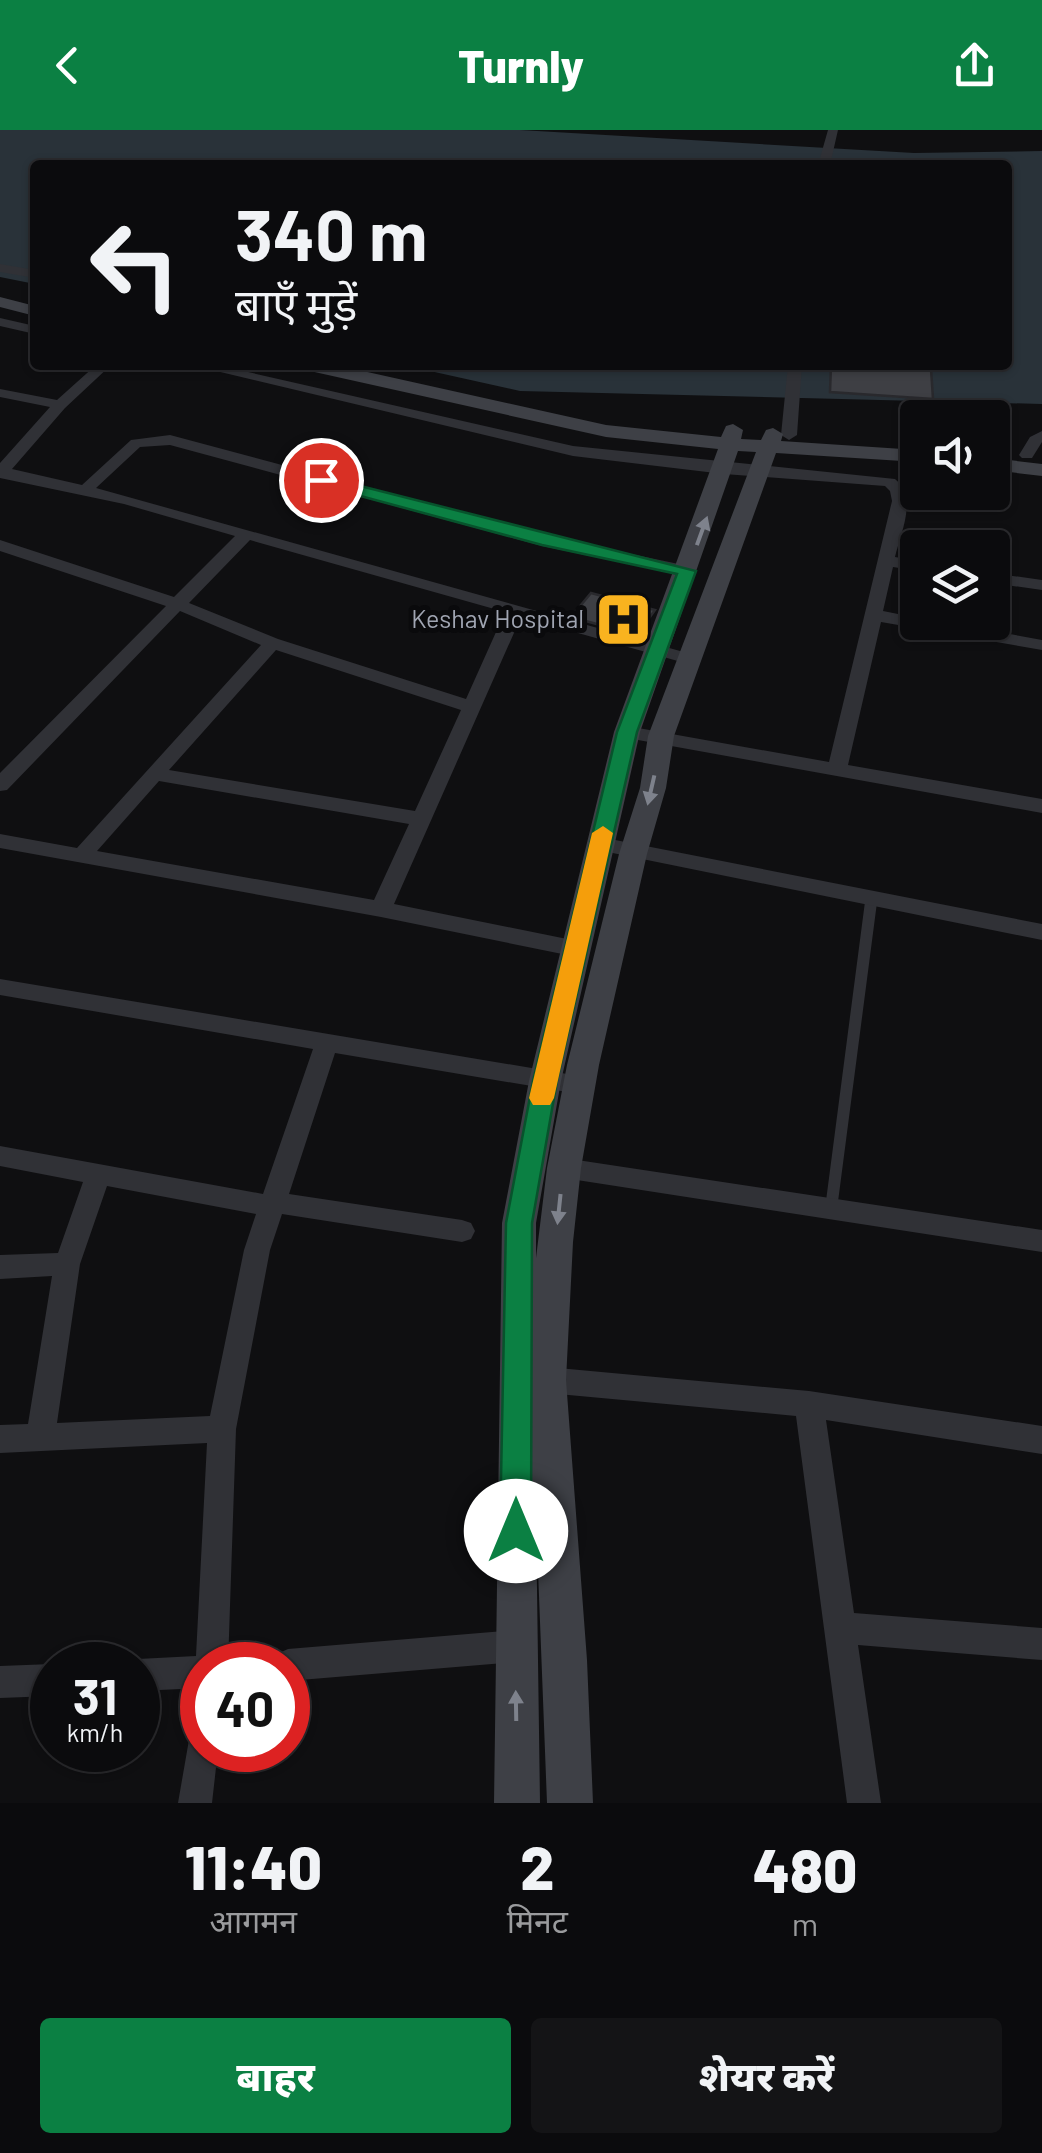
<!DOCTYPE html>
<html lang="hi">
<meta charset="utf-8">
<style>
body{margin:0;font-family:Barlow,"Noto Sans Devanagari",sans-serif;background:#141416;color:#f1f3f6;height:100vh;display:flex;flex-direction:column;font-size:38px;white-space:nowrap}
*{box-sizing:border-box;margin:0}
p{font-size:32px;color:#9a9b9d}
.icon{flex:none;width:55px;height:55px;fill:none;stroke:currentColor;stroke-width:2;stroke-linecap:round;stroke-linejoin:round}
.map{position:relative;height:1673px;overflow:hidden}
.side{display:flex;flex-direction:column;background:#0b0b0d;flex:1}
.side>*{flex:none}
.top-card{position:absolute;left:30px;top:30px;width:982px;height:210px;border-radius:10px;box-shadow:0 2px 8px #0004,0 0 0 2px #2b2b2e;background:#0b0b0d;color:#f1f3f6;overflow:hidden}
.controls{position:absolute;left:900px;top:270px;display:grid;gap:20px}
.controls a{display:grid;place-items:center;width:110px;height:110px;border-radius:10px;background:#0b0b0d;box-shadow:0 2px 8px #0004,0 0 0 2px #2b2b2e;font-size:50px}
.speed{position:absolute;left:30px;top:1512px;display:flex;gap:20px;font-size:50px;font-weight:700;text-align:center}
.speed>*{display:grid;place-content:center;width:130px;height:130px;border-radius:50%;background:#0b0b0d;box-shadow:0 2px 8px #0004,0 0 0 2px #2b2b2e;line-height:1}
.speed small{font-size:25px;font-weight:400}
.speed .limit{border:15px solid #d22;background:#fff;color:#111}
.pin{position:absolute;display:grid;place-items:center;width:85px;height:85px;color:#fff;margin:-42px;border:5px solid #fff;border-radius:50%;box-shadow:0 2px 10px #0007}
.me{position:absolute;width:110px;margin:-55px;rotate:0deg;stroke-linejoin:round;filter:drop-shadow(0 0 8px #0008)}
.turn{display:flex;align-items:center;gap:35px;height:210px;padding:0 40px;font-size:45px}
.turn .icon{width:130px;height:130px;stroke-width:2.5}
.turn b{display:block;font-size:70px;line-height:85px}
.eta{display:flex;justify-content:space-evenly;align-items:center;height:170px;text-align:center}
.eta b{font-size:60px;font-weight:800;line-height:70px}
.cta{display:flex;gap:20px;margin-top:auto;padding:20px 40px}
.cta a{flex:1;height:115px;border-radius:10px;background:#0b8043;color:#fff;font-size:40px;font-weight:800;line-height:115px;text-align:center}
.cta a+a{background:#141416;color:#f1f3f6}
header{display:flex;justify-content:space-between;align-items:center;height:130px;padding:0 40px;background:#0b8043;color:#fff;font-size:45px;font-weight:800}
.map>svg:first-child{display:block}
.water{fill:#293239}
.building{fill:#3e3f44;stroke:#29292d;stroke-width:2.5}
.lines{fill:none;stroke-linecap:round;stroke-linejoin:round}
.lane-far1{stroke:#303136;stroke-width:10}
.lane{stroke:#303136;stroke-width:12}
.street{fill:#303136;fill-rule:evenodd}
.secondary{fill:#3e4046;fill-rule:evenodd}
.oneway{fill:#7e828c}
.route{fill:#0b8043;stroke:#07532c;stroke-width:2.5}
.slow{fill:#f59e0b}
.labels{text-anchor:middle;stroke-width:10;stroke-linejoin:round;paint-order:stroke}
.far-poi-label{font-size:25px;fill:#a0a5b2;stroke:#0a0a0c;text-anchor:end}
</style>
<header><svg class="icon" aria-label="back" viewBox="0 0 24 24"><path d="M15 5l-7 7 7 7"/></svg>Turnly<svg class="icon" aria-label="share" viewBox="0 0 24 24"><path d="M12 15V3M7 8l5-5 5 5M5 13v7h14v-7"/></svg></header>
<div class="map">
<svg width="1042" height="1673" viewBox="0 0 1042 1673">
<rect width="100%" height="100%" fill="#0f0f11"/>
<!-- water -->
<path class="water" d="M 0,0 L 520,0 L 914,23 L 1042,21 L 1042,274 L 520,261 L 403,235 L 1008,235 L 1008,35 L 35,35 L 35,154 L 0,147 Z"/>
<!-- building -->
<path class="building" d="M 831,235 L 931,239 L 933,269 L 830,262 Z
M 591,463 L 655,480 L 637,505 L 571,487 Z"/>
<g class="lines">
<!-- lane-far1 -->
<path class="lane-far1" d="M 870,774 L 871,769"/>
<!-- lane -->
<path class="lane" d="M 831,1079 L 871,772"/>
<!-- street -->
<path class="street" d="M 828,0 L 838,0 L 830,35 L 818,35 Z
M 0,134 L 35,140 L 35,148 L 0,142 Z
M 0,188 L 35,196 L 35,204 L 0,196 Z
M 96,235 L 111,235 L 65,278 L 12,339 L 82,355 L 131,310 L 170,305 L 550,407 L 693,437 L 696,441 L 687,446 L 542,416 L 170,315 L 140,317 L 96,358 L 698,526 L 701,530 L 692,535 L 521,487 L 394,774 L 577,811 L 585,813 L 588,819 L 585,825 L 577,827 L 381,787 L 0,718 L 0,704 L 77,718 L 261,515 L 180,481 L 7,660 L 0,661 L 0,643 L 166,476 L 0,421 L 0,410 L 174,467 L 235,406 L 124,374 L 0,348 L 0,333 L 50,277 L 0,267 L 0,259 L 57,270 ZM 250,410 L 505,482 L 466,569 L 278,509 L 189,473 ZM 276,520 L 461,580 L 415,681 L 169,640 ZM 159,651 L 409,694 L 374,770 L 97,721 Z
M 191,235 L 217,235 L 573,316 L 895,349 C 918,367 901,402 895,427 L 918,431 L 918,441 L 893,437 L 883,481 L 918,488 L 918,492 L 945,492 L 1042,510 L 1042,520 L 881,492 L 848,635 L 1042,669 L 1042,683 L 627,608 L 617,602 L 627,596 L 829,632 L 892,371 L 890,361 L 885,356 L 724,344 L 573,326 Z
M 788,235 L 802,235 L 797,305 L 789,310 L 781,305 Z
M 1042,301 L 1042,312 L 1032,328 L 1022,328 L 1019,325 L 1030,307 Z
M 992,443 L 1042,450 L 1042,460 L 992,453 Z
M 600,707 L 1042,794 L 1042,810 L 593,719 L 590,714 L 593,709 Z
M 0,849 L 579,946 L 588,948 L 591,955 L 588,962 L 579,964 L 335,923 L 289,1064 L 462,1090 L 471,1093 L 475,1101 L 471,1109 L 462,1112 L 282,1084 L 270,1120 L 236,1299 L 228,1535 L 202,1535 L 202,1558 L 138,1561 L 138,1535 L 126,1535 L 138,1529 L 196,1526 L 207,1313 L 0,1323 L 0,1295 L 28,1294 L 52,1146 L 0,1149 L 0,1125 L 58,1123 L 83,1052 L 0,1036 L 0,1016 L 263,1064 L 313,919 L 0,865 ZM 107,1056 L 256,1084 L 244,1120 L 210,1286 L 57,1293 L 80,1134 Z
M 564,1028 L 1042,1100 L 1042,1122 L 564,1048 L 555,1045 L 551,1038 L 555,1031 Z
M 547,1237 L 809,1261 L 1042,1296 L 1042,1324 L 826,1290 L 854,1483 L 1042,1498 L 1042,1530 L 858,1515 L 881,1673 L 847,1673 L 796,1286 L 547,1263 L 537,1259 L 533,1250 L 537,1241 Z
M 515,1500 L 526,1505 L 531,1516 L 526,1527 L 515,1532 L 288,1551 L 288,1535 L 272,1535 L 277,1524 L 288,1519 Z
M 52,1534 L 55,1535 L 52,1566 L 0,1568 L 0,1536 Z
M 202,1599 L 202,1620 L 218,1620 L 212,1673 L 178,1673 L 190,1604 Z"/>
<!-- secondary -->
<path class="secondary" d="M 0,167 L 35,176 L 35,186 L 0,177 Z
M 301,235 L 336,235 L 606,295 L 721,307 L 726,296 L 733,294 L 743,300 L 741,309 L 761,310 L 766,300 L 773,298 L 783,304 L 781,311 L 918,320 L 918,332 L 776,323 L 674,606 L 666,658 L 647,724 L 599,935 L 581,1038 L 573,1112 L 566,1250 L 587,1530 L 593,1673 L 547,1673 L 536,1388 L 540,1673 L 494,1673 L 502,1093 L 529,951 L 614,602 L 718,319 L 606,307 L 310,241 ZM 738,321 L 756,322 L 648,606 L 640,658 L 619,724 L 567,935 L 547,1038 L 536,1128 L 536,1093 L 561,951 L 640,602 Z
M 992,328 L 1042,334 L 1042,346 L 992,340 Z"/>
</g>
<!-- one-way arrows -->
<defs><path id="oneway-solid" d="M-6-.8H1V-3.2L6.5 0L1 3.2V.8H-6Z" transform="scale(2.5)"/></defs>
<g class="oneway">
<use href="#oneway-solid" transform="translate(702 401) rotate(-70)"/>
<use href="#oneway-solid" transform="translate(651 660) rotate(103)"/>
<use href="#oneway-solid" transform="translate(559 1079) rotate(96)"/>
<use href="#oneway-solid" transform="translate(516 1576) rotate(-91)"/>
</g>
<!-- route -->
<path class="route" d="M 321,346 L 696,441 L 637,602 L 557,951 L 532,1093 L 531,1401 L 527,1412 L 516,1416 L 505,1412 L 500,1401 L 506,1093 L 533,951 L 617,602 L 677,444 L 542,415 L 316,354 L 316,347 Z"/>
<!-- slow -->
<path class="slow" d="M 603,696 L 613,703 L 554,968 L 550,975 L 533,975 L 529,968 L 592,703 Z"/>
<!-- icons -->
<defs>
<symbol id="hospital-square" viewBox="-11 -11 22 22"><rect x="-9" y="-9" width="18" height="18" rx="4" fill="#f9b31f" stroke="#0a0a0c"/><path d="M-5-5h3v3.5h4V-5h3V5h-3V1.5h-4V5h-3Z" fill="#111"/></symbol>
</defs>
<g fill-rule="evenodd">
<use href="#hospital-square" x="592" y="458" width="63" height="63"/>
</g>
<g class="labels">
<!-- far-poi labels -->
<g class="far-poi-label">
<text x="584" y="498">Keshav Hospital</text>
</g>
</g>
</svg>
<div class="controls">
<a><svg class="icon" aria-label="sound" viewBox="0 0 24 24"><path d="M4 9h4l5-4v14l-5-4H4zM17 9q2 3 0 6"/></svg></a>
<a><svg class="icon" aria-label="layers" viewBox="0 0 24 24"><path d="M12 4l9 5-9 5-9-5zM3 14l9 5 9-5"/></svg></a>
</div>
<div class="speed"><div>31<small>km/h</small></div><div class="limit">40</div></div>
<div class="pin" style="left:321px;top:350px;background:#d93025"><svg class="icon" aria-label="arrive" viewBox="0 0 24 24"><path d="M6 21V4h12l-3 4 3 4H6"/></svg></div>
<svg class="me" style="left:516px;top:1401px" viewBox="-20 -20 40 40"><circle r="19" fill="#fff"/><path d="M0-13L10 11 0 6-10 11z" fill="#0b8043"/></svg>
<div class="top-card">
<div class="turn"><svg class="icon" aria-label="left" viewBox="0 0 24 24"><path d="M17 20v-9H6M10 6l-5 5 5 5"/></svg><div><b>340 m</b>बाएँ मुड़ें</div></div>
</div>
</div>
<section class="side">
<div class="eta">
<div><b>11:40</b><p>आगमन</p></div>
<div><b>2</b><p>मिनट</p></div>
<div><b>480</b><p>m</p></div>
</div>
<div class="cta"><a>बाहर</a><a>शेयर करें</a></div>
</section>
